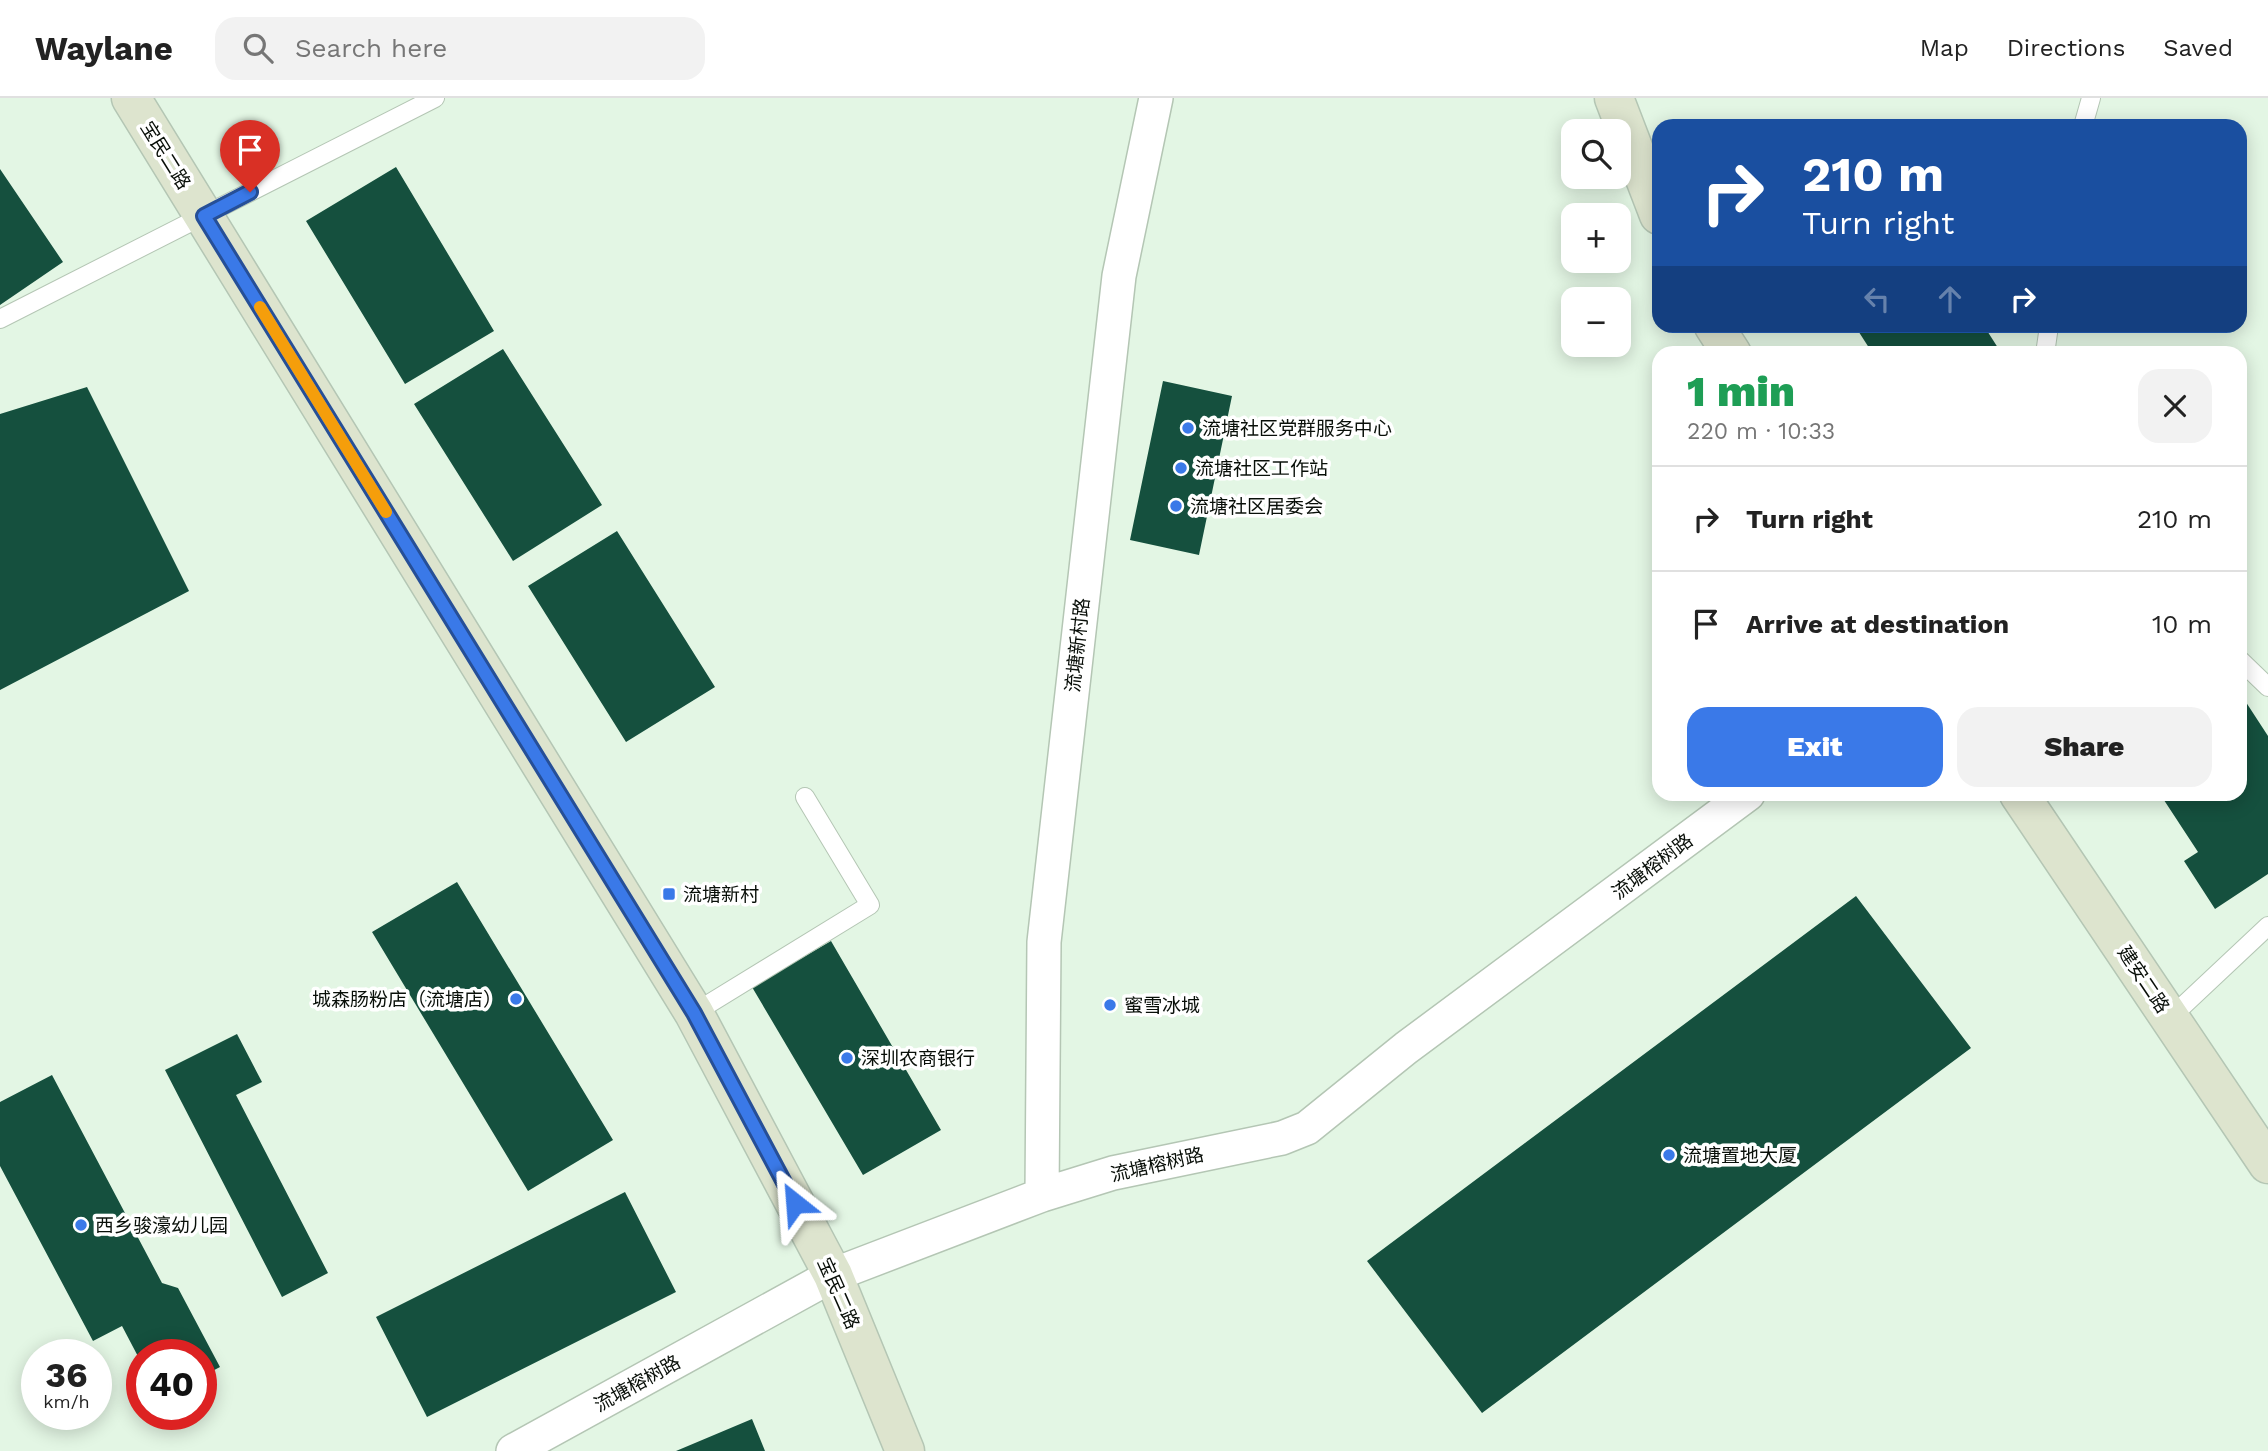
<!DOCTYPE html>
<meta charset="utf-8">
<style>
body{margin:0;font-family:"Work Sans","Noto Sans SC",sans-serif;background:#f2f2f2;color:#222;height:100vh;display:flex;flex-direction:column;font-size:26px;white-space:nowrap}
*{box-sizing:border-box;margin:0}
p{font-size:23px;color:#767676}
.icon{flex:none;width:38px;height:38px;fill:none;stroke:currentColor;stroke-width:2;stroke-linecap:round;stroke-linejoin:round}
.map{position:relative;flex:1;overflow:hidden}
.drawer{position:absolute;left:1652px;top:248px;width:595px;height:455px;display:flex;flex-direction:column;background:#fff;border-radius:21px;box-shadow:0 4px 18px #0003}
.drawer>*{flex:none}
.guide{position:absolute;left:1652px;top:21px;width:595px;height:214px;border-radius:21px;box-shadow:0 4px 18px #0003;background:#1a4fa0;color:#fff;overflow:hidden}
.tools{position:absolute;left:1561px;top:21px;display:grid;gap:14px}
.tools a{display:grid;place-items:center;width:70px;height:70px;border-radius:14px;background:#fff;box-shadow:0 4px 18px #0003;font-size:35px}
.speed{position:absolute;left:21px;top:1241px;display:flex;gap:14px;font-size:35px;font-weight:700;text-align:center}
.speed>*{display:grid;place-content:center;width:91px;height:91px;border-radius:50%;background:#fff;box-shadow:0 4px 18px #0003;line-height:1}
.speed small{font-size:18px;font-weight:400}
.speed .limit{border:10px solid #d22;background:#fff;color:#111}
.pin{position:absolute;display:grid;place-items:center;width:60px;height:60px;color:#fff;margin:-72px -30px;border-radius:50% 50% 50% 0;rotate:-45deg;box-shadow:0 0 7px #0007}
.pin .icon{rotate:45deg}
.me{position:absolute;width:77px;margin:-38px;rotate:332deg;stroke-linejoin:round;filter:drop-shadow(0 0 5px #0008)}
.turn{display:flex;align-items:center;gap:24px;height:147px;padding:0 35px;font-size:32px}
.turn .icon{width:91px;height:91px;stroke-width:2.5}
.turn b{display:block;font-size:49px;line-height:60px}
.lanes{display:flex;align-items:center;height:66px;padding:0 35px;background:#0003;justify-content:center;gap:35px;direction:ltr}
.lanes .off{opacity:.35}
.round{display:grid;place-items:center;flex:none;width:74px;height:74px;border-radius:21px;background:#f2f2f2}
.headline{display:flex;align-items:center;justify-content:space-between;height:119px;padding:0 35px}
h1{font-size:42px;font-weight:800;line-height:52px;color:#1e9e55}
.primary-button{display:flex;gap:14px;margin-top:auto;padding:14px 35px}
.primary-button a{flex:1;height:80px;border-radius:21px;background:#3a79e8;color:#fff;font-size:28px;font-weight:800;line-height:80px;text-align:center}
.primary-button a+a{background:#f2f2f2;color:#222}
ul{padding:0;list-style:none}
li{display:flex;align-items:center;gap:21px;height:105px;padding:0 35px;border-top:2px solid #e0e0e0}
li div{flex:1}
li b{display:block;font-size:26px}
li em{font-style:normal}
header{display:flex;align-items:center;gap:42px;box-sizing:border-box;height:98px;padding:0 35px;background:#fff;border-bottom:2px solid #e0e0e0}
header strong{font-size:33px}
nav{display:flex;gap:38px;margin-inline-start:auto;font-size:24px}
.search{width:490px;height:63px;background:#f2f2f2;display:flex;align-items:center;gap:18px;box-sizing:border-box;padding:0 24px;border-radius:21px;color:#767676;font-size:26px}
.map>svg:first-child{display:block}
.building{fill:#15503e}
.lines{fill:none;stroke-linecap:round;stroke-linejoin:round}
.lane-casing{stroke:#b4c6b4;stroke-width:20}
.street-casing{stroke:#b4c6b4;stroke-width:36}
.secondary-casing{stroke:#b4c6b4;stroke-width:41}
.lane{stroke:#fff;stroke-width:18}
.street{stroke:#fff;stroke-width:33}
.secondary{stroke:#dde4ce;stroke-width:38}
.route-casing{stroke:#264f97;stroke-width:18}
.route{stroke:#3a79e8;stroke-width:12}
.slow{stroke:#f59e0b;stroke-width:12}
.poi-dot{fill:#3a79e8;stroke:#fff;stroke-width:2.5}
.labels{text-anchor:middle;stroke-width:7;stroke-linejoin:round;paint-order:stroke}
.street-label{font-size:19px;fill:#090f09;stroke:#fff}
.poi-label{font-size:19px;fill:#090f09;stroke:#fff;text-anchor:start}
</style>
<header>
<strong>Waylane</strong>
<div class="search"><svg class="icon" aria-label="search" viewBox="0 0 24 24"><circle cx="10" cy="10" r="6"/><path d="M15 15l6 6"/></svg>Search here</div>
<nav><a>Map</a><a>Directions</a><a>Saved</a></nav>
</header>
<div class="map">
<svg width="2268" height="1353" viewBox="0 0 2268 1353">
<rect width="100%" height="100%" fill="#e3f6e4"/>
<!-- building -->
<path class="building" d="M 396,69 L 494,233 L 405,286 L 306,123 Z
M 0,71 L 63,164 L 0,207 Z
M 1855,228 L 1984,228 L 2000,253 L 1873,256 Z
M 503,251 L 602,407 L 513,463 L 414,306 Z
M 1163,283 L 1232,298 L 1199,457 L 1130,442 Z
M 87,289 L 189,493 L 0,592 L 0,316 Z
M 617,433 L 715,589 L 626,644 L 528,488 Z
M 2240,595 L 2268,638 L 2268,776 L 2215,811 L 2184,763 L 2198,754 L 2160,696 L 2240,696 Z
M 457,784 L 613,1042 L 528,1093 L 372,834 Z
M 1856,798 L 1971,950 L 1482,1315 L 1367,1163 Z
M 831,843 L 941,1032 L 863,1077 L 752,889 Z
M 237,936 L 262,984 L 236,997 L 328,1175 L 282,1199 L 165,972 Z
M 52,977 L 162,1185 L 178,1190 L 220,1269 L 201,1279 L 201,1256 L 142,1256 L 142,1266 L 122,1228 L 93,1243 L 0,1068 L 0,1004 Z
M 625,1094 L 676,1194 L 427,1319 L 376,1219 Z
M 752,1321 L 765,1353 L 676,1353 Z"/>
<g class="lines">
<defs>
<path id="lane" d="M 2083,28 L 2091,0
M 0,221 L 435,0
M 2045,256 L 2049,228
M 2240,562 L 2268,589
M 694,915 L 870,807 L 805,699
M 2170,920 L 2268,828"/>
<path id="street" d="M 1042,1097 L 1044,844 L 1119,178 L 1156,0
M 513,1353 L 833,1177 L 1042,1097 L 1113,1075 L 1282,1040 L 1307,1030 L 1406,950 L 1748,696"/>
<path id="secondary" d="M 131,0 L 694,915 L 833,1177 L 905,1353
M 1614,0 L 1659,117
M 1714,228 L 1732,256
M 2019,696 L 2268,1066"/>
</defs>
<!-- lane casing -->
<use href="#lane" class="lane-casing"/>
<!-- street casing -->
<use href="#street" class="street-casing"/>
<!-- secondary casing -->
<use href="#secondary" class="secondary-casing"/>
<!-- lane -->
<use href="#lane" class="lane"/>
<!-- street -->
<use href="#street" class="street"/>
<!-- secondary -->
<use href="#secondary" class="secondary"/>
</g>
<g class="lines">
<defs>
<path id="route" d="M 250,94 L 204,118 L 694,915 L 795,1105"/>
</defs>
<!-- route casing -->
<use href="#route" class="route-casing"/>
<!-- route -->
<use href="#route" class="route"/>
<!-- slow -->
<path class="slow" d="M 260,209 L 386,414"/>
</g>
<!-- markers -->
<g class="poi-dot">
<circle cx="1188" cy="330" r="7"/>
<circle cx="1181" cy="370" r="7"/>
<circle cx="1176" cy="408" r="7"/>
<rect x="662" y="789" width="14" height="14" rx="3.5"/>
<circle cx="516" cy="901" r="7"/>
<circle cx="1110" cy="907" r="7"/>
<circle cx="847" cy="960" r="7"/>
<circle cx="1669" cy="1057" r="7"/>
<circle cx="81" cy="1127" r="7"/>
</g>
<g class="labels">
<!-- street labels -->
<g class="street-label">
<text transform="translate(166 57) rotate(58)" y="7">宝民二路</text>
<text transform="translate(1077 547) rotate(-84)" y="7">流塘新村路</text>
<text transform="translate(1652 768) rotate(-37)" y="7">流塘榕树路</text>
<text transform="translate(2144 881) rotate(56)" y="7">建安二路</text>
<text transform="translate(1157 1066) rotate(-13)" y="7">流塘榕树路</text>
<text transform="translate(839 1195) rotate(66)" y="7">宝民二路</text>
<text transform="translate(637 1285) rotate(-29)" y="7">流塘榕树路</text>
</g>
<!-- poi labels -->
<g class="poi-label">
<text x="1202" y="337">流塘社区党群服务中心</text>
<text x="1195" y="377">流塘社区工作站</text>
<text x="1190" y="415">流塘社区居委会</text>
<text x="683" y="803">流塘新村</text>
<text x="502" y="908" text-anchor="end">城森肠粉店（流塘店）</text>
<text x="1124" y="914">蜜雪冰城</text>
<text x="861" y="967">深圳农商银行</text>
<text x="1683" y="1064">流塘置地大厦</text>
<text x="95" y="1134">西乡骏濠幼儿园</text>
</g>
</g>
</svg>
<div class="tools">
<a><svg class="icon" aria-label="search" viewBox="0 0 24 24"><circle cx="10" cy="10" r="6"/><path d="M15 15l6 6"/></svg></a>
<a>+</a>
<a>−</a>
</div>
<div class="speed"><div>36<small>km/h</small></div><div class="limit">40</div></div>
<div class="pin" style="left:250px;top:94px;background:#d93025"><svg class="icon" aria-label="arrive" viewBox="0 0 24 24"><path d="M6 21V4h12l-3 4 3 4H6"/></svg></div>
<svg class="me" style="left:795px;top:1105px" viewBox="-20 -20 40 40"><path d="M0-17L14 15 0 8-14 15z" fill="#3a79e8" stroke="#fff" stroke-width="4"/></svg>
<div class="guide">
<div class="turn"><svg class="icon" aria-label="right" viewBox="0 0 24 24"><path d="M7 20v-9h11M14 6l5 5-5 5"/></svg><div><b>210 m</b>Turn right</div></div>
<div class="lanes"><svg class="icon off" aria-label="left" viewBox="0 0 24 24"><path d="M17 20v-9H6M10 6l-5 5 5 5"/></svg><svg class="icon off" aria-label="ahead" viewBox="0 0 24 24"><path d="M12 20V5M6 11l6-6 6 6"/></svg><svg class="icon" aria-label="right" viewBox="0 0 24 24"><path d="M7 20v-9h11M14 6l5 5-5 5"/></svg></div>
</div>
<section class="drawer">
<div class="headline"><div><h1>1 min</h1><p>220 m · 10:33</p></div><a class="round"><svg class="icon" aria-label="close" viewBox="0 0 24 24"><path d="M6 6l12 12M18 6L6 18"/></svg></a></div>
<ul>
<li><svg class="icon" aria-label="right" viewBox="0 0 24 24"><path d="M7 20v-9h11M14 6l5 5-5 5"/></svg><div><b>Turn right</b></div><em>210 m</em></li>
<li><svg class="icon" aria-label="arrive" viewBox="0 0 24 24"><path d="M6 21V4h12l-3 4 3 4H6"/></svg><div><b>Arrive at destination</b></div><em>10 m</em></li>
</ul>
<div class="primary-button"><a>Exit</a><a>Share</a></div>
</section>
</div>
